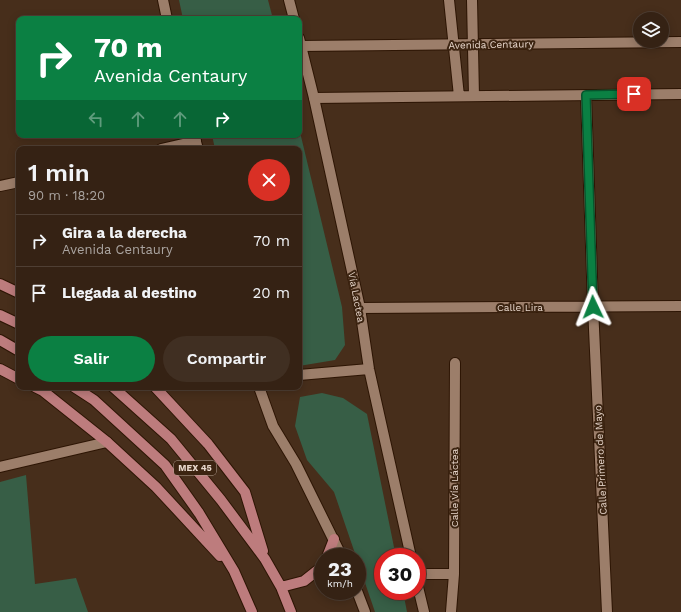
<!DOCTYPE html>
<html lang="es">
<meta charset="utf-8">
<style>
body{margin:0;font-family:"Work Sans",sans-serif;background:#402f22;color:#f1f3f6;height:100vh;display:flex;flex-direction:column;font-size:15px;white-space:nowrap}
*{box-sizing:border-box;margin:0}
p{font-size:13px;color:#aaa4a0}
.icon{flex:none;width:22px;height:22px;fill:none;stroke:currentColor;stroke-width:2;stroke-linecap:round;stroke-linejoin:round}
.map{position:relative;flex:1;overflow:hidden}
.side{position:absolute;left:16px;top:146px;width:286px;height:244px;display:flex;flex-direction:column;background:#352214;border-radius:8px;box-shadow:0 2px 10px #0003,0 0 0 1px #4f3f34}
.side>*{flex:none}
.hud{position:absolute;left:16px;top:16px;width:286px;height:122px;border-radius:8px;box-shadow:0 2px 10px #0003,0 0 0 1px #4f3f34;background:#0b8043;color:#fff;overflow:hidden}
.tools{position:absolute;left:633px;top:12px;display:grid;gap:8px}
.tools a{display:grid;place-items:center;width:36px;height:36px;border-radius:50%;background:#352214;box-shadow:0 2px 10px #0003,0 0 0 1px #4f3f34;font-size:20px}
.speed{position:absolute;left:314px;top:548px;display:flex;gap:8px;font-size:20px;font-weight:700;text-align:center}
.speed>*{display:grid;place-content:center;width:52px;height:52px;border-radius:50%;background:#352214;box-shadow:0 2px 10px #0003,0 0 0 1px #4f3f34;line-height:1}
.speed small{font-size:10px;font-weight:400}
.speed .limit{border:6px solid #d22;background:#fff;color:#111}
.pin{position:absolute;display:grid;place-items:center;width:34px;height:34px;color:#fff;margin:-17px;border-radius:8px;box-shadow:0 2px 6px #0006}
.me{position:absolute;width:44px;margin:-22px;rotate:358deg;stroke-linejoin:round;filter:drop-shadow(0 0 3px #0008)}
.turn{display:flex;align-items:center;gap:14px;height:84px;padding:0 12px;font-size:18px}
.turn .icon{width:52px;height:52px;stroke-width:2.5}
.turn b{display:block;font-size:28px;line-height:34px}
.lanes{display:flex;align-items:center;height:38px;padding:0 12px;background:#0003;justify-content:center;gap:20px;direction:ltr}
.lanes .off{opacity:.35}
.round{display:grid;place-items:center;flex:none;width:42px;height:42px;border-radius:21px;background:#402f22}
.overview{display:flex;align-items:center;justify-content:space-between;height:68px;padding:0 12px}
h1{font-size:24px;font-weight:600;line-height:30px}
.cta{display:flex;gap:8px;margin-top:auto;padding:8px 12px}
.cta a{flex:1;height:46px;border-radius:24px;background:#0b8043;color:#fff;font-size:16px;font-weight:600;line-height:46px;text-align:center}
.cta a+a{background:#402f22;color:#f1f3f6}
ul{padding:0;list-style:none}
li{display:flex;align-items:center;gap:12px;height:52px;padding:0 12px;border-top:1px solid #4f3f34}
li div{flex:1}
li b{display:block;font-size:15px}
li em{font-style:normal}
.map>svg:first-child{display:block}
.green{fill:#375e46}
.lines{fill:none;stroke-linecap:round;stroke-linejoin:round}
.minor-casing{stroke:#2d1504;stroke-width:12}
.tertiary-casing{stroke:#2d1504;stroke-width:12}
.primary-casing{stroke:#2d1504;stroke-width:12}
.minor{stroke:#9c7e6a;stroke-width:10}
.tertiary{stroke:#9c7e6a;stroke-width:10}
.primary{stroke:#bd7c7d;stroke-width:10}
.route-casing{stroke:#07532c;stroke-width:10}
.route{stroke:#0b8043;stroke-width:7}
.labels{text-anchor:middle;stroke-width:4;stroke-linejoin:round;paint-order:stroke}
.shield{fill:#3c2411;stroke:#b4a194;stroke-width:1}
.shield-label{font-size:9px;font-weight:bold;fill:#e8d7cc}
.street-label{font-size:10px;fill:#e8d7cc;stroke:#3c2411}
</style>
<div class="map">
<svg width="681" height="612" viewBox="0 0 681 612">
<rect width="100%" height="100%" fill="#472e1b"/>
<!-- green -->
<path class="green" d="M 179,0 L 268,0 L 273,19 L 183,19 Z
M 299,128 L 342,307 L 345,345 L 335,360 L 299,366 L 299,149 L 215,149 L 212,135 L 299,135 Z
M 322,393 L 343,398 L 367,414 L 396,557 L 383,557 L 383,591 L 403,591 L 407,612 L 375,612 L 334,492 L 307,460 L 295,426 L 300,397 Z
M 26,475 L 35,584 L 76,578 L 88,612 L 0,612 L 0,482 Z"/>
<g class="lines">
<defs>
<path id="minor" d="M 449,0 L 459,96
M 472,0 L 474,96
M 301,46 L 681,42
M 586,95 L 593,307 L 607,612
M 314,98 L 681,94
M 161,149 L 196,141
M 0,186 L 19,182
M 360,308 L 681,306
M 0,467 L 107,442
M 417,574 L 454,574
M 451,612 L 454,574 L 455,363"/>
<path id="tertiary" d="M 163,0 L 167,19
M 289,0 L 294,19
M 299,38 L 314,98 L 360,308 L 369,369 L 411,557
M 194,135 L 198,149
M 299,375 L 369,369
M 259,387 L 273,426 L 296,464 L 342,557
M 417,583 L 424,612
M 357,591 L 365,612"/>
<path id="primary" d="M 0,284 L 19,293
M 0,315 L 19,324
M 0,340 L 19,351
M 0,369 L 19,379
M 35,387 L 43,391 L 107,442 L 156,487 L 220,556
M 74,387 L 94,400 L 165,465 L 199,513 L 234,571 L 252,612
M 113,387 L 171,439 L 221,500 L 265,559 L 281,587 L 291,612
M 155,387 L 208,444 L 245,492 L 263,551
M 327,557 L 334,539
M 281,587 L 304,581 L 323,566"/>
</defs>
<!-- minor casing -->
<use href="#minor" class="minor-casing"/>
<!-- tertiary casing -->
<use href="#tertiary" class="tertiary-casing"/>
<!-- primary casing -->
<use href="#primary" class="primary-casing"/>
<!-- minor -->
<use href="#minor" class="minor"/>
<!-- tertiary -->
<use href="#tertiary" class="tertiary"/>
<!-- primary -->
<use href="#primary" class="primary"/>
</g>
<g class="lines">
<defs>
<path id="route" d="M 593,307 L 586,95 L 634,94"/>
</defs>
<!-- route casing -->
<use href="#route" class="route-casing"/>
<!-- route -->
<use href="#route" class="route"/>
</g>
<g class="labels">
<!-- shield labels -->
<rect class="shield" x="174" y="461" width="42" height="14" rx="3"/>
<g class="shield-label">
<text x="195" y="471">MEX 45</text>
</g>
<!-- street labels -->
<g class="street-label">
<text transform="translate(491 44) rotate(-1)" y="4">Avenida Centaury</text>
<text transform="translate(357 297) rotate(79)" y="4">Vía Lactea</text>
<text x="520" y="311">Calle Lira</text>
<text transform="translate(600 460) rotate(-93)" y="4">Calle Primero de Mayo</text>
<text transform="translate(454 488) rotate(-90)" y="4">Calle Vía Láctea</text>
</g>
</g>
</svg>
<div class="tools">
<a><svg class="icon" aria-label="layers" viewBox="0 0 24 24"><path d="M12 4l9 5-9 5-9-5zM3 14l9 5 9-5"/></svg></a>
</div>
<div class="speed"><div>23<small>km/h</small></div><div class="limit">30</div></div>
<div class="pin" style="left:634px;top:94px;background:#d93025"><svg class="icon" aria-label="arrive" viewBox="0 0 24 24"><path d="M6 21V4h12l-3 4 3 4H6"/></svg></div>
<svg class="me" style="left:593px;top:307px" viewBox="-20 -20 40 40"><path d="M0-17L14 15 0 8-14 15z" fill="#0b8043" stroke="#fff" stroke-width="4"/></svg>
<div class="hud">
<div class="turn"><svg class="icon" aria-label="right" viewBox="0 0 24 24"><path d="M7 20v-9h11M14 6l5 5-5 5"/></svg><div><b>70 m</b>Avenida Centaury</div></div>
<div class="lanes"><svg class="icon off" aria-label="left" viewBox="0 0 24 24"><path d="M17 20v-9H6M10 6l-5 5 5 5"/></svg><svg class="icon off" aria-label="ahead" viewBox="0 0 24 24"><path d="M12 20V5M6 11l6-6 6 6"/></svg><svg class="icon off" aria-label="ahead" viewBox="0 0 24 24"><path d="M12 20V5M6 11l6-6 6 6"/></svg><svg class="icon" aria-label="right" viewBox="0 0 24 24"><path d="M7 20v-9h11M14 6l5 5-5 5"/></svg></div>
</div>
<section class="side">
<div class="overview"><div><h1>1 min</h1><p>90 m · 18:20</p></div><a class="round" style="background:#d93025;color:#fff"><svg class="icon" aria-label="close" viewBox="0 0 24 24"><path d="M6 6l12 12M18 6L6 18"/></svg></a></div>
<ul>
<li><svg class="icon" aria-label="right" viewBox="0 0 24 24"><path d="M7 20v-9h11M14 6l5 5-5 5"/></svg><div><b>Gira a la derecha</b><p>Avenida Centaury</p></div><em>70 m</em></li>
<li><svg class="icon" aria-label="arrive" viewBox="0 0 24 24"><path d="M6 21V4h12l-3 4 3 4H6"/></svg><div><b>Llegada al destino</b></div><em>20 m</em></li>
</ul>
<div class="cta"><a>Salir</a><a>Compartir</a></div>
</section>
</div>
